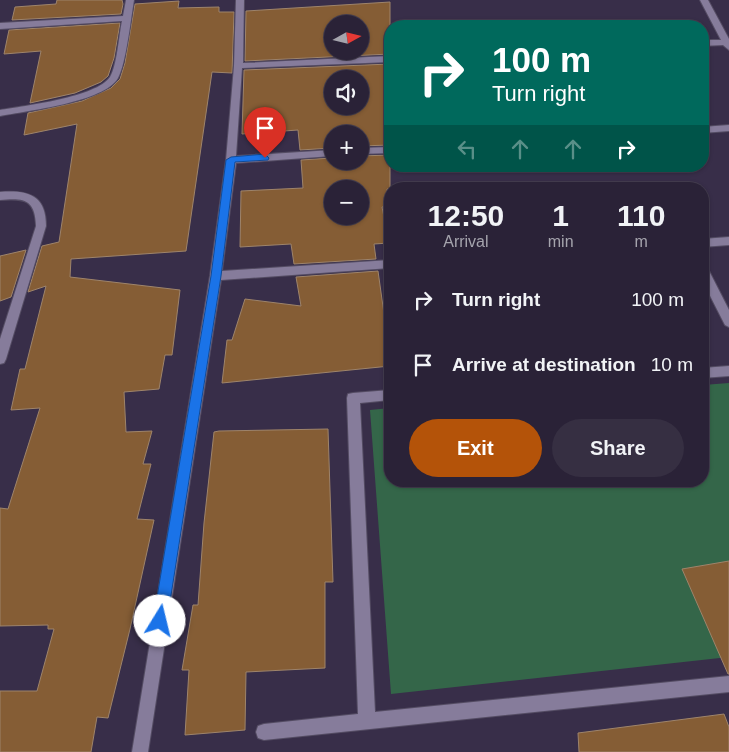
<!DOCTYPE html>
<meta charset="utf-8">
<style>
body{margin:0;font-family:Arial,sans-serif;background:#362f42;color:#f1f3f6;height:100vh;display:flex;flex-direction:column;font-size:19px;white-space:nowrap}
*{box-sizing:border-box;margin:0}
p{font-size:16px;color:#a5a4ad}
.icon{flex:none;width:28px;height:28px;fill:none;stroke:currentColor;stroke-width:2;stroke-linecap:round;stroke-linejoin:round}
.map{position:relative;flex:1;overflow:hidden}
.sheet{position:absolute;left:384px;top:182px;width:325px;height:305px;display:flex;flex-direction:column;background:#2a2237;border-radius:20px;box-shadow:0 1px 4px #0004,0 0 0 1px #463f52}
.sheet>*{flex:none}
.hud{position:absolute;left:384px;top:20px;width:325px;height:152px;border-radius:20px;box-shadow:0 1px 4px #0004,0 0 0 1px #463f52;background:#00695c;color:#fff;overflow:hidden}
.needle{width:32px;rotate:82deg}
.fabs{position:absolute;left:324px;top:15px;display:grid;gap:10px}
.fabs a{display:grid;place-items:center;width:45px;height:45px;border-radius:50%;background:#2a2237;box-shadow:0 1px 4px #0004,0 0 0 1px #463f52;font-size:25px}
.pin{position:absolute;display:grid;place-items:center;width:42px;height:42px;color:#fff;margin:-51px -21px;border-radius:50% 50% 50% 0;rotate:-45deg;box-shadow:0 0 5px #0007}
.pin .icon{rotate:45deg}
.me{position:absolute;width:55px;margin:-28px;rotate:9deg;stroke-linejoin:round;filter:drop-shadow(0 0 4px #0008)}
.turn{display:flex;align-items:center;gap:18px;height:105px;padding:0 25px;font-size:22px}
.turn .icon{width:65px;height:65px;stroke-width:2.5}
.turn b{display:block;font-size:35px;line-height:42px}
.lanes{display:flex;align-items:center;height:48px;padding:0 25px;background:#0003;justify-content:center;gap:25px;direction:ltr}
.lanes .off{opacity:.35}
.eta{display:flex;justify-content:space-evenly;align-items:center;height:85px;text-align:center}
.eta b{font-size:30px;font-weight:700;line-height:35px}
.button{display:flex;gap:10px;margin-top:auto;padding:10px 25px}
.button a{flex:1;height:58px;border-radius:30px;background:#b45309;color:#fff;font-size:20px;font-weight:700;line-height:58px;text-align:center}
.button a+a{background:#362f42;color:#f1f3f6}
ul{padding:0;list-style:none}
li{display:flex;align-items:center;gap:15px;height:65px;padding:0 25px}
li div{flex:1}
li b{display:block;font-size:19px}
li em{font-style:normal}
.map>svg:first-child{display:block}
.green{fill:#346649}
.building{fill:#855d35;stroke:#9e846b;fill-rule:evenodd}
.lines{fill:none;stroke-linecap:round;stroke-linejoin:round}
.street-casing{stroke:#544c63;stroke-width:2}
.street{fill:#867c9b;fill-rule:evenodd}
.route{fill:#1a73e8;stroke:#114b97}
</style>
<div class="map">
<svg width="729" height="752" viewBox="0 0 729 752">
<rect width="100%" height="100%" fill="#382e49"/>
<!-- green -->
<path class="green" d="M 729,383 L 729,657 L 391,694 L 370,410 L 390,408 L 390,481 L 702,481 L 703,385 Z"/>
<!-- building -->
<path class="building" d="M 57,0 L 122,0 L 123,4 L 121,14 L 12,20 L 15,7 L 56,4 Z
M 179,1 L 178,8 L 219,7 L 219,12 L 234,12 L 232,73 L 212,72 L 186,251 L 71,259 L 70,277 L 180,290 L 172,355 L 165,355 L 159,389 L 124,392 L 126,432 L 152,431 L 143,464 L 151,464 L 137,519 L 154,520 L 130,629 L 108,718 L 97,717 L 91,752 L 0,752 L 0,691 L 37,691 L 54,629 L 48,629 L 48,625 L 0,626 L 0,508 L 8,509 L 40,408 L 11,410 L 20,369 L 25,369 L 46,286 L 28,292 L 42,246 L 59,242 L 77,124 L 24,135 L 28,113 L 82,101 L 111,88 L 120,79 L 125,63 L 135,4 Z
M 390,2 L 390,54 L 245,61 L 246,11 ZM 332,24 L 360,24 L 360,51 L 332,51 Z
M 120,23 L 114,58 L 108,76 L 101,82 L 75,93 L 30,103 L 41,51 L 4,54 L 9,30 Z
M 390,64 L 390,145 L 360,146 L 360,134 L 332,134 L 332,148 L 300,150 L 298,130 L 242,134 L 244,70 ZM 332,79 L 360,79 L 360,106 L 332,106 Z
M 390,155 L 390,189 L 387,189 L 389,206 L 382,207 L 389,243 L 374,244 L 376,259 L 294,264 L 291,244 L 240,247 L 241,191 L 303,188 L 301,160 L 332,158 L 332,161 L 360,161 L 360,156 ZM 332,189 L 360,189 L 360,216 L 332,216 Z
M 26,250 L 11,297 L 0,301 L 0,256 Z
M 378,271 L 386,328 L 390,328 L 390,366 L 222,383 L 227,340 L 232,340 L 245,299 L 301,306 L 296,277 Z
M 328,429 L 333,582 L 325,582 L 325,668 L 246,672 L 245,730 L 185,735 L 189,670 L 182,670 L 193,605 L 198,605 L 204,523 L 214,432 L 219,431 Z
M 729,561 L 729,674 L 728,674 L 682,569 Z
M 724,714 L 729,727 L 729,752 L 579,752 L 578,733 Z"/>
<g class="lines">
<defs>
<path id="street" d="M 126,0 L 134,0 C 131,18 126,64 118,78 C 105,102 26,111 0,116 L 0,110 C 24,106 97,97 110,77 C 117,66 119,35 122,21 L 0,29 L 0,23 L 123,16 Z
M 236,0 L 244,0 L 243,63 L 390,56 L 390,62 L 242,68 L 236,156 L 332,150 L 332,156 L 236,163 L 222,271 L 390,260 L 390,268 L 221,280 L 148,752 L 132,752 L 210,276 L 226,160 L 234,66 Z
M 700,0 L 708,0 L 729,39 L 729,50 L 723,45 L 702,46 L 702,40 L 721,40 Z
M 729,125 L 729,131 L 702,133 L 702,127 Z
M 390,147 L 390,153 L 360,154 L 360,148 Z
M 0,192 C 28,190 46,195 46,226 L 6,359 L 4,363 L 0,364 L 0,339 L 36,226 C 35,199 24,198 0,200 Z
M 729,237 L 729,245 L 702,247 L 702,239 Z
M 702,264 L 706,265 L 729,310 L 729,327 L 725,325 L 702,280 Z
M 729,366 L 729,376 L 702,378 L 702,368 Z
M 390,390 L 390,400 L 360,403 L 375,712 L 729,676 L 729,692 L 264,740 L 258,738 L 256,732 L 258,726 L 264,724 L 358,714 L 347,398 L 348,394 L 353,393 Z"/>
</defs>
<!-- street casing -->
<use href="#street" class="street-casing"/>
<!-- street -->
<use href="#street" class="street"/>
</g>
<!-- route -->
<path class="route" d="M 265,154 L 269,158 L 268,160 L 235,162 L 221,276 L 167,621 L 165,626 L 160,628 L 155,626 L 153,621 L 211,276 L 226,160 L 231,157 Z"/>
</svg>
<div class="fabs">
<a><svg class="needle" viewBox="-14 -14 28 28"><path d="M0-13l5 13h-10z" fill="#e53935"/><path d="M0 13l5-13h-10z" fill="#a5a4ad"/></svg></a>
<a><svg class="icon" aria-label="sound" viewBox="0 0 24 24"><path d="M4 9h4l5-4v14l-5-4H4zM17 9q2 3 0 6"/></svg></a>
<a>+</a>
<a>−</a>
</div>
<div class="pin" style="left:265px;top:158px;background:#d93025"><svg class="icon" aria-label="arrive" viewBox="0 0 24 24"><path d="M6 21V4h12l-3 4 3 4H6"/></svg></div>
<svg class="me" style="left:160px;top:621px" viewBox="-20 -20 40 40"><circle r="19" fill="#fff"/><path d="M0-13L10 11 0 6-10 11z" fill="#1a73e8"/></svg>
<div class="hud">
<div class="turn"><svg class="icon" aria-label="right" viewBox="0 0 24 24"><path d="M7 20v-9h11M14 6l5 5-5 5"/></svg><div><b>100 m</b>Turn right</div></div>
<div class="lanes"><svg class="icon off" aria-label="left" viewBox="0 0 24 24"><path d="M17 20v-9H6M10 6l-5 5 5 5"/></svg><svg class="icon off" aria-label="ahead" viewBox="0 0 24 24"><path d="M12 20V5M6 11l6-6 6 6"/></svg><svg class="icon off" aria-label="ahead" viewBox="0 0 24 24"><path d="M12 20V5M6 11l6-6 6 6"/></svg><svg class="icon" aria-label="right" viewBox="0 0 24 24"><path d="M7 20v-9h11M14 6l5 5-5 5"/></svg></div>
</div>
<section class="sheet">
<div class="eta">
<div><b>12:50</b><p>Arrival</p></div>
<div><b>1</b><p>min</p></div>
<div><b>110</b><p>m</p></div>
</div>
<ul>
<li><svg class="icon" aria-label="right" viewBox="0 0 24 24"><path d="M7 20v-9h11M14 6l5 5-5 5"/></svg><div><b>Turn right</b></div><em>100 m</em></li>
<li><svg class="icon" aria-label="arrive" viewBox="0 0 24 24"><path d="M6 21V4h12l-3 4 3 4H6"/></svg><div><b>Arrive at destination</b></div><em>10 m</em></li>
</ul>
<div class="button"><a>Exit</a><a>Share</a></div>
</section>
</div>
